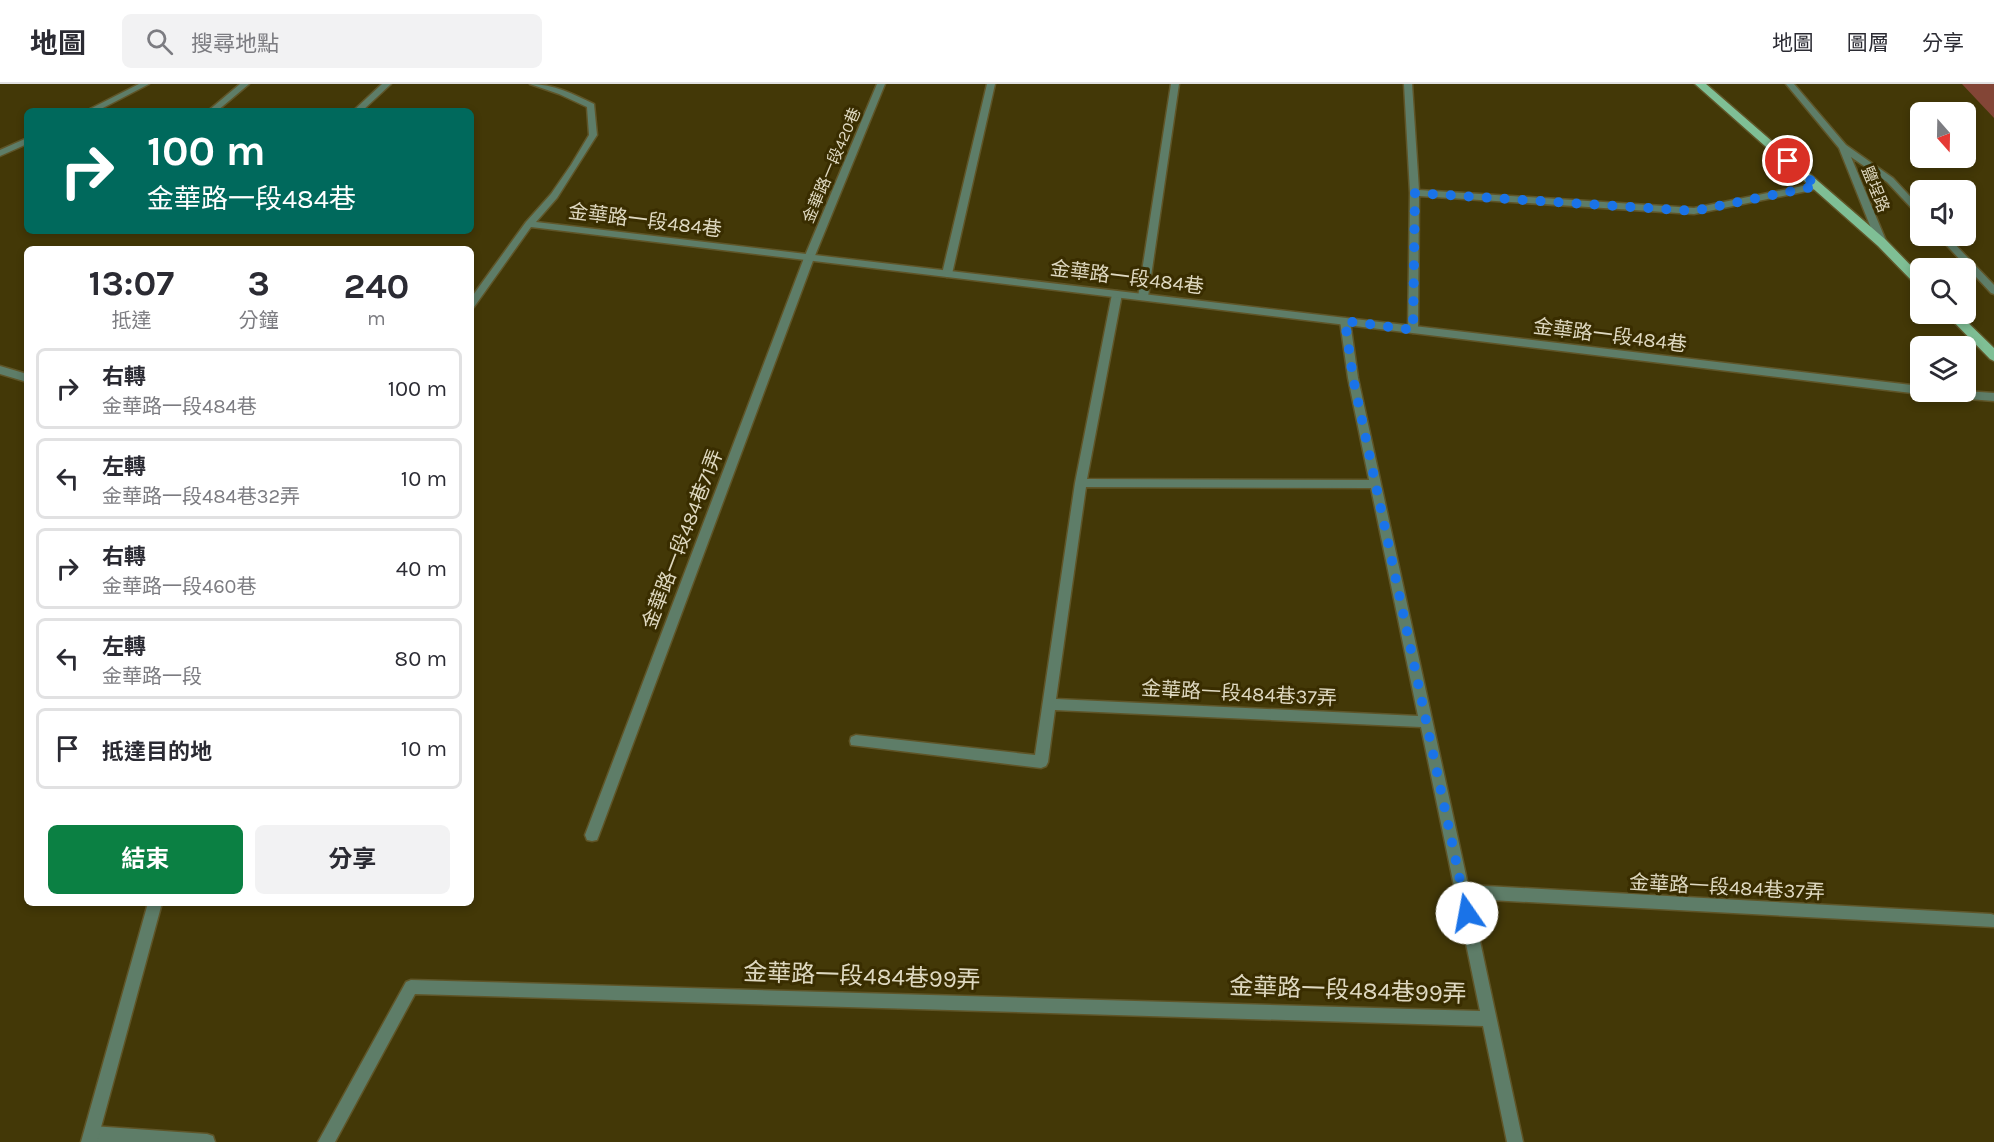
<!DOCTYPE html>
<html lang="zh-TW">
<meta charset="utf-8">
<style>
body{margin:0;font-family:Karla,"Noto Sans TC",sans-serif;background:#f2f2f3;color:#2b2b33;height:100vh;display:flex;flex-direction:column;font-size:22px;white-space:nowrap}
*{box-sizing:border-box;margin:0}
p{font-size:20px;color:#7c7c81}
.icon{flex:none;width:33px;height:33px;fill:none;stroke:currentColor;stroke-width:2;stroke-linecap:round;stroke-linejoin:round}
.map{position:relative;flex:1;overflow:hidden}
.sheet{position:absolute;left:24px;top:162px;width:450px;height:660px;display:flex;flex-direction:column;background:#fff;border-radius:9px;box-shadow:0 3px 9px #0003}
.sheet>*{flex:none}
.banner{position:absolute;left:24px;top:24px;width:450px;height:126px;border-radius:9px;box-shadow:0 3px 9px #0003;background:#00695c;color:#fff;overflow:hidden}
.needle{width:39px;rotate:160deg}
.tools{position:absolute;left:1910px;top:18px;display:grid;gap:12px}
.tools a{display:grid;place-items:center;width:66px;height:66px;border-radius:9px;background:#fff;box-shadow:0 3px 9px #0003;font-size:30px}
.pin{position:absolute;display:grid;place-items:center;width:51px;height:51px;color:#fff;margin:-26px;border:3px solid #fff;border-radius:50%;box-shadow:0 2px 6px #0007}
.me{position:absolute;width:66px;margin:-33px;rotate:348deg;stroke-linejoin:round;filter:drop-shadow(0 0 4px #0008)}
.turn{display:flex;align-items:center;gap:21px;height:126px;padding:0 24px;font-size:27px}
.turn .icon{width:78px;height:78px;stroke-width:2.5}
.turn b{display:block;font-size:42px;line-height:51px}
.eta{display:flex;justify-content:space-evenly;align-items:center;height:102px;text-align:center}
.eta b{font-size:36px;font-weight:700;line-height:42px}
.primary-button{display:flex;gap:12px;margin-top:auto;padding:12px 24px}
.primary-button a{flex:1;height:69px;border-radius:9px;background:#0b8043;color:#fff;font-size:24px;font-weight:700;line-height:69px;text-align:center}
.primary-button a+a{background:#f2f2f3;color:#2b2b33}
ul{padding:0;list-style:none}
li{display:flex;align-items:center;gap:18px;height:81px;margin:0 12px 9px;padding:0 12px;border:3px solid #e1e1e2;border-radius:9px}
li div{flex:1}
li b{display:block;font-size:22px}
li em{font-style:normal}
header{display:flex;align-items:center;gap:36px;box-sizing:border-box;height:84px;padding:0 30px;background:#fff;border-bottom:2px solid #e1e1e2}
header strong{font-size:28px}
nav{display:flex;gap:33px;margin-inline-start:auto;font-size:21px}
.search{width:420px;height:54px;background:#f2f2f3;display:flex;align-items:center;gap:15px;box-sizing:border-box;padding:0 21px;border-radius:9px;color:#7c7c81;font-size:22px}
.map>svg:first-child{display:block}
.green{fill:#834536}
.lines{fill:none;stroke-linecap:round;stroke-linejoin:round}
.service-casing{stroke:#5f5528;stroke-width:3}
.minor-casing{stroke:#5f5528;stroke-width:3}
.primary-casing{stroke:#5f5528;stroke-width:3}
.service{fill:#5e7d68;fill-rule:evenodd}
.minor{fill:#5e7d68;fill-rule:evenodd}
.primary{fill:#7fbf95;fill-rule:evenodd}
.route{stroke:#1a73e8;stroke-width:10;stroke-dasharray:0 18}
.labels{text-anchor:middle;stroke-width:6;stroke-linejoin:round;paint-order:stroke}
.far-street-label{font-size:16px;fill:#dfd9c1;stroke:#392d00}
.street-label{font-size:20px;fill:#dfd9c1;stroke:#392d00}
.near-street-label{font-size:24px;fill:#dfd9c1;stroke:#392d00}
</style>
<header>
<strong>地圖</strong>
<div class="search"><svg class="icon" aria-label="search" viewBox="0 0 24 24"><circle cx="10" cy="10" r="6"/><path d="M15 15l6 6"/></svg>搜尋地點</div>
<nav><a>地圖</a><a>圖層</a><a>分享</a></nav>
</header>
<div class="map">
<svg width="1994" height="1058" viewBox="0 0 1994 1058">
<rect width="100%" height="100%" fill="#433807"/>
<!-- green -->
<path class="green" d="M 1962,0 L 1994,0 L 1994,34 Z"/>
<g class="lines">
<defs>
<path id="service" d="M 139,0 L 149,0 L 97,27 L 86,27 Z
M 240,0 L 249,0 L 217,27 L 208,27 Z
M 382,0 L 391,0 L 362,27 L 353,27 Z
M 877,0 L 885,0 L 814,174 L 599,751 L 597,756 L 592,757 L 587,756 L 585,751 L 804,174 Z
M 987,0 L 995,0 L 952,190 L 947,193 L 942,190 Z
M 1171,0 L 1179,0 L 1148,213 L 1143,216 L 1138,213 Z
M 1404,0 L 1412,0 L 1419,106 L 1694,124 L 1817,99 L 1821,102 L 1817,105 L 1694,130 L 1419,112 L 1418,246 L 1413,249 L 1408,246 L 1410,109 Z
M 27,54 L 27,60 L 0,72 L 0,66 Z
M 1117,207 L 1122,210 L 1087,395 L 1369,396 L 1348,294 L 1340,237 L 1345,234 L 1350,237 L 1358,294 L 1468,801 L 1991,830 L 1994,831 L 1994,843 L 1471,815 L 1523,1058 L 1507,1058 L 1483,942 L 415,910 L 335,1058 L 318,1058 L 406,898 L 411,896 L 1480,927 L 1421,643 L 1055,626 L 1048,678 L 1046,682 L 1041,684 L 851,661 L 850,657 L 851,653 L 856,651 L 1035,671 L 1075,399 L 1112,210 ZM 1086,403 L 1371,404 L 1418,632 L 1056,615 Z
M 92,1042 L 207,1050 L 213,1052 L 215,1058 L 92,1058 L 86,1056 L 84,1050 L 86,1044 Z"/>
<path id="minor" d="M 530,0 C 554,0 573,10 594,20 L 597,51 L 557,114 L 536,138 L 1920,302 L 1920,308 L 1924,308 L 1920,310 L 531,143 L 474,223 L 471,224 L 471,214 L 526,138 L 551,110 L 571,81 L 589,51 L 587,23 L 559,10 Z
M 1786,0 L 1794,0 L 1846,61 L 1893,94 L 1920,123 L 1920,131 L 1917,130 L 1887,98 L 1851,73 L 1887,159 L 1885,161 L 1882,162 L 1877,159 L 1839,64 Z
M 1938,152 L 1947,152 L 1994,201 L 1994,210 L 1991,209 Z
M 0,282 L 27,290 L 27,298 L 0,290 Z
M 1965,307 L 1994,309 L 1994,317 L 1931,312 L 1926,308 Z
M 148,819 L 162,819 L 97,1058 L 81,1058 Z"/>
<path id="primary" d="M 1695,0 L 1706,0 L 1886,156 L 1920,191 L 1920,202 L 1916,201 L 1878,162 Z
M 1946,230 L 1959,230 L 1994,264 L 1994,277 L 1990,275 Z"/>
</defs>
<!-- service casing -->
<use href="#service" class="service-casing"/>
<!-- minor casing -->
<use href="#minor" class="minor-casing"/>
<!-- primary casing -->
<use href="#primary" class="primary-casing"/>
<!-- service -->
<use href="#service" class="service"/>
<!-- minor -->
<use href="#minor" class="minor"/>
<!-- primary -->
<use href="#primary" class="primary"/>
</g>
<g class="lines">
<!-- route -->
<path class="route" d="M 1467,829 L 1353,294 L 1345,237 L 1413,246 L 1415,109 L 1694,127 L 1817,102 L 1788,77"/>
</g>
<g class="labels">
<!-- far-street labels -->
<g class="far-street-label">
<text transform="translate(831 81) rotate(-67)" y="6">金華路一段420巷</text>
<text transform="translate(1876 105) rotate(68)" y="6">鹽埕路</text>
</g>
<!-- street labels -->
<g class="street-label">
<text transform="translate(645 136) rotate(7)" y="7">金華路一段484巷</text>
<text transform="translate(1127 193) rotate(7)" y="7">金華路一段484巷</text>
<text transform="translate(1610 251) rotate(7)" y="7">金華路一段484巷</text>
<text transform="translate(682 455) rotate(-69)" y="7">金華路一段484巷71弄</text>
<text transform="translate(1239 609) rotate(3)" y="7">金華路一段484巷37弄</text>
<text transform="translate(1727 803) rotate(3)" y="7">金華路一段484巷37弄</text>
</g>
<!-- near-street labels -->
<g class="near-street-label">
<text transform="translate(862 892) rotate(2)" y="8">金華路一段484巷99弄</text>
<text transform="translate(1348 906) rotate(2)" y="8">金華路一段484巷99弄</text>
</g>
</g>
</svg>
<div class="tools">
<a><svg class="needle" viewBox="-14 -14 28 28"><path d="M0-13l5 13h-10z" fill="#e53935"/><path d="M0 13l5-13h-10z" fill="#7c7c81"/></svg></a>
<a><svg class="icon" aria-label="sound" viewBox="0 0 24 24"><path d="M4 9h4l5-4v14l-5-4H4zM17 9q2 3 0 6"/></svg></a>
<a><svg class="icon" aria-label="search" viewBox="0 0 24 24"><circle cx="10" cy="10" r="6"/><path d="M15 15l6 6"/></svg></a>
<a><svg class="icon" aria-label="layers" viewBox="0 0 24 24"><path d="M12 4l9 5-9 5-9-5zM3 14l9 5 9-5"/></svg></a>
</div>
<div class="pin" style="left:1788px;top:77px;background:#d93025"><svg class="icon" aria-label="arrive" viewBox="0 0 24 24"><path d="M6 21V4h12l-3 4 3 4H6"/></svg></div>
<svg class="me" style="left:1467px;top:829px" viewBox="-20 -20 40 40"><circle r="19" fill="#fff"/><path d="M0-13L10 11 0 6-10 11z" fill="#1a73e8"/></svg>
<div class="banner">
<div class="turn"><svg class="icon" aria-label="right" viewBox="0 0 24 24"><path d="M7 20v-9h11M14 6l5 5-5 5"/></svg><div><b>100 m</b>金華路一段484巷</div></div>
</div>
<section class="sheet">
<div class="eta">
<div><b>13:07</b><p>抵達</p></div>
<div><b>3</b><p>分鐘</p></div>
<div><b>240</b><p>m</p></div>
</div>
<ul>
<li><svg class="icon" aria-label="right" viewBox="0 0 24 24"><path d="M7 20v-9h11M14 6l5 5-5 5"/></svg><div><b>右轉</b><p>金華路一段484巷</p></div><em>100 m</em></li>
<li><svg class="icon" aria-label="left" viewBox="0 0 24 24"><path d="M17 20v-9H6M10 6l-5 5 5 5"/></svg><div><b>左轉</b><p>金華路一段484巷32弄</p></div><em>10 m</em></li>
<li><svg class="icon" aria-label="right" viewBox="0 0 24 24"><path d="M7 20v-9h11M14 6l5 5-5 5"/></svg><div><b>右轉</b><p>金華路一段460巷</p></div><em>40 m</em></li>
<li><svg class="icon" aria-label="left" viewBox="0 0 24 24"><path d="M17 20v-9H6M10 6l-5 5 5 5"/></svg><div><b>左轉</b><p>金華路一段</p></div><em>80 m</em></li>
<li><svg class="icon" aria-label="arrive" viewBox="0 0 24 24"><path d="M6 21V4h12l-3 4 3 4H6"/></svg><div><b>抵達目的地</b></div><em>10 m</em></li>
</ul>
<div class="primary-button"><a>結束</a><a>分享</a></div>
</section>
</div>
